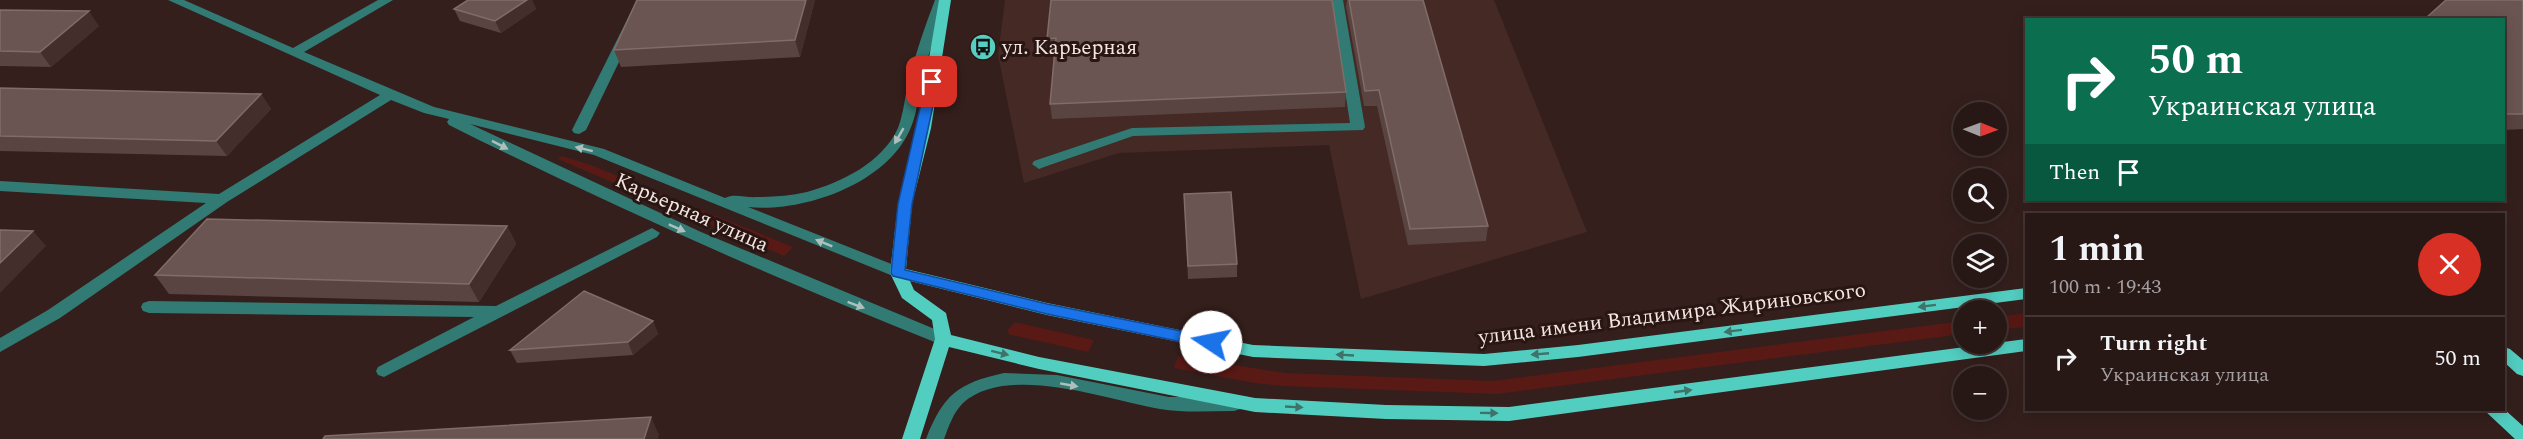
<!DOCTYPE html>
<meta charset="utf-8">
<style>
body{margin:0;font-family:Spectral,serif;background:#2f201e;color:#f1f3f6;height:100vh;display:flex;flex-direction:column;font-size:22px;white-space:nowrap}
*{box-sizing:border-box;margin:0}
p{font-size:20px;color:#a49fa0}
.icon{flex:none;width:33px;height:33px;fill:none;stroke:currentColor;stroke-width:2;stroke-linecap:round;stroke-linejoin:round}
.map{position:relative;flex:1;overflow:hidden}
.sheet{position:absolute;left:2025px;top:213px;width:480px;height:198px;display:flex;flex-direction:column;background:#271715;border-radius:0px;box-shadow:0 3px 15px #0003,0 0 0 2px #433634}
.sheet>*{flex:none}
.hud{position:absolute;left:2025px;top:18px;width:480px;height:183px;border-radius:0px;box-shadow:0 3px 15px #0003,0 0 0 2px #433634;background:#0b6e4f;color:#fff;overflow:hidden}
.needle{width:39px;rotate:91deg}
.fabs{position:absolute;left:1953px;top:102px;display:grid;gap:12px}
.fabs a{display:grid;place-items:center;width:54px;height:54px;border-radius:50%;background:#271715;box-shadow:0 3px 15px #0003,0 0 0 2px #433634;font-size:30px}
.pin{position:absolute;display:grid;place-items:center;width:51px;height:51px;color:#fff;margin:-26px;border-radius:12px;box-shadow:0 3px 9px #0006}
.me{position:absolute;width:66px;margin:-33px;rotate:281deg;stroke-linejoin:round;filter:drop-shadow(0 0 4px #0008)}
.turn{display:flex;align-items:center;gap:21px;height:126px;padding:0 24px;font-size:27px}
.turn .icon{width:78px;height:78px;stroke-width:2.5}
.turn b{display:block;font-size:42px;line-height:51px}
.then{display:flex;align-items:center;height:57px;padding:0 24px;background:#0003;gap:12px;font-size:22px}
.round{display:grid;place-items:center;flex:none;width:63px;height:63px;border-radius:32px;background:#2f201e}
.headline{display:flex;align-items:center;justify-content:space-between;height:102px;padding:0 24px}
h1{font-size:36px;font-weight:700;line-height:45px}
ul{padding:0;list-style:none}
li{display:flex;align-items:center;gap:18px;height:84px;padding:0 24px;border-top:2px solid #433634}
li div{flex:1}
li b{display:block;font-size:22px}
li em{font-style:normal}
.map>svg:first-child{display:block}
.built{fill:#442925}
.green{fill:#591915}
.lines{fill:none;stroke-linecap:round;stroke-linejoin:round}
.minor{fill:#327b74;fill-rule:evenodd}
.major{fill:#52cec1;fill-rule:evenodd}
.wall{fill:#5a4441}
.shaded-wall{fill:#442e2b}
.building{fill:#6b5552;stroke:#806c69;stroke-width:1.5}
.oneway{fill:#afc0bc}
.oneway2{fill:#3e726a}
.route{fill:#1a73e8;stroke:#114b97;stroke-width:1.5}
.labels{text-anchor:middle;stroke-width:6;stroke-linejoin:round;paint-order:stroke}
.poi-label{font-size:21px;fill:#f3e5e2;stroke:#291613;text-anchor:start}
.street-label{font-size:21px;fill:#f3e5e2;stroke:#291613}
</style>
<div class="map">
<svg width="2523" height="439" viewBox="0 0 2523 439">
<rect width="100%" height="100%" fill="#341f1c"/>
<!-- built -->
<path class="built" d="M 1005,0 L 1494,0 L 1587,232 L 1361,299 L 1329,145 L 1119,153 L 1024,183 L 998,55 Z"/>
<!-- green -->
<path class="green" d="M 562,156 L 591,165 L 793,247 L 784,256 L 558,159 Z
M 2026,313 L 2026,327 L 1997,330 L 1997,317 Z
M 1963,321 L 1963,334 L 1497,394 L 1283,386 L 1254,383 L 1174,368 L 1178,356 L 1285,373 L 1493,381 Z
M 1014,323 L 1019,323 L 1094,340 L 1088,352 L 1011,335 L 1008,333 L 1008,330 Z"/>
<g class="lines">
<!-- minor -->
<path class="minor" d="M 168,0 L 184,0 L 293,48 L 378,0 L 393,0 L 304,52 L 434,107 L 604,149 L 725,198 C 734,193 746,198 757,197 C 773,197 790,196 807,192 C 842,182 882,163 898,128 C 904,112 905,95 909,79 C 916,52 925,26 935,0 L 947,0 C 937,27 928,55 921,83 C 918,98 917,113 911,127 C 889,183 804,213 748,207 L 904,269 L 906,273 L 904,277 L 898,278 L 594,155 L 470,124 L 701,232 L 949,335 L 951,339 L 949,343 L 937,343 C 771,277 609,205 449,125 L 447,122 L 449,119 L 424,113 L 391,100 L 227,202 L 60,318 L 0,352 L 0,338 L 48,310 L 206,203 L 0,191 L 0,181 L 219,194 L 380,95 Z
M 637,0 L 649,0 L 586,130 L 579,134 L 574,133 L 572,130 Z
M 1331,0 L 1343,0 L 1365,127 L 1363,130 L 1133,136 L 1044,167 L 1039,169 L 1032,164 L 1034,161 L 1132,128 L 1350,123 Z
M 652,228 L 660,233 L 657,237 L 384,377 L 378,375 L 376,371 L 378,367 L 474,317 L 149,313 L 143,311 L 141,307 L 143,303 L 149,301 L 496,306 Z
M 1004,373 L 1057,375 L 1169,397 L 1234,397 L 1240,399 L 1243,404 L 1240,409 L 1234,411 C 1209,411 1185,413 1160,409 C 1108,400 1008,363 963,403 C 953,413 949,426 944,439 L 926,439 C 943,395 958,383 1004,373 Z"/>
<!-- major -->
<path class="major" d="M 939,0 L 951,0 L 931,128 L 912,204 L 906,269 L 1047,303 L 1253,345 L 1484,354 L 1578,345 L 2026,288 L 2026,299 L 1578,357 L 1484,366 L 1253,357 L 1047,315 L 910,281 L 914,290 L 946,313 L 951,335 L 1039,357 L 1255,398 L 1386,405 L 1509,407 L 2026,339 L 2026,351 L 1509,421 L 1386,419 L 1255,412 L 1039,369 L 949,347 L 920,439 L 902,439 L 935,339 L 932,320 L 902,298 L 890,273 L 898,204 L 917,128 Z
M 2504,347 L 2510,349 L 2523,360 L 2523,376 L 2517,374 L 2504,362 Z
M 2504,409 L 2523,426 L 2523,439 L 2515,439 L 2484,410 Z"/>
</g>
<!-- wall -->
<path class="wall" d="M 468,0 L 532,0 L 536,9 L 501,33 L 460,21 L 454,9 Z
M 815,0 L 800,57 L 621,67 L 614,50 Z
M 1051,0 L 1346,92 L 1345,107 L 1052,119 L 1050,104 L 1054,54 L 1049,54 L 1047,39 Z
M 1347,0 L 1423,0 L 1488,226 L 1486,241 L 1408,245 L 1377,106 L 1364,106 L 1346,6 Z
M 2523,0 L 2523,129 L 2504,130 L 2504,20 L 2391,20 L 2393,17 L 2427,17 Z
M 0,10 L 99,26 L 51,67 L 0,66 Z
M 0,88 L 261,94 L 271,109 L 227,156 L 0,151 Z
M 1184,194 L 1237,264 L 1237,277 L 1188,279 Z
M 507,226 L 516,244 L 479,302 L 169,294 L 155,275 Z
M 653,321 L 658,334 L 633,355 L 517,363 L 510,350 Z"/>
<!-- shaded-wall -->
<path class="shaded-wall" d="M 527,0 L 532,0 L 536,9 L 501,33 L 495,21 Z
M 806,0 L 815,0 L 800,57 L 795,40 Z
M 89,11 L 99,26 L 51,67 L 40,52 Z
M 261,94 L 271,109 L 227,156 L 216,141 Z
M 507,226 L 516,244 L 479,302 L 469,284 Z
M 33,231 L 46,246 L 0,293 L 0,263 Z
M 653,321 L 658,334 L 633,355 L 628,342 Z
M 651,417 L 659,435 L 658,439 L 644,439 Z"/>
<!-- building -->
<path class="building" d="M 468,0 L 527,0 L 495,21 L 454,9 Z
M 637,0 L 806,0 L 795,40 L 614,50 Z
M 1051,0 L 1332,0 L 1346,92 L 1050,104 L 1056,38 L 1047,39 Z
M 1349,0 L 1423,0 L 1488,226 L 1410,229 L 1379,90 L 1365,91 Z
M 2446,0 L 2523,0 L 2523,114 L 2504,114 L 2504,20 L 2395,20 L 2393,17 L 2427,17 Z
M 0,10 L 89,11 L 40,52 L 0,51 Z
M 0,88 L 261,94 L 216,141 L 0,136 Z
M 1231,192 L 1237,264 L 1188,266 L 1184,194 Z
M 207,219 L 507,226 L 469,284 L 155,275 Z
M 0,230 L 33,231 L 0,263 Z
M 584,291 L 653,321 L 628,342 L 510,350 Z
M 651,417 L 644,439 L 323,439 L 325,436 Z"/>
<!-- one-way arrows -->
<defs><path id="oneway-solid" d="M-6-.8H1V-3.2L6.5 0L1 3.2V.8H-6Z" transform="scale(1.5)"/></defs>
<g class="oneway">
<use href="#oneway-solid" transform="translate(899 136) rotate(120)"/>
<use href="#oneway-solid" transform="translate(500 145) rotate(27)"/>
<use href="#oneway-solid" transform="translate(584 149) rotate(-166)"/>
<use href="#oneway-solid" transform="translate(677 228) rotate(24)"/>
<use href="#oneway-solid" transform="translate(824 243) rotate(-158)"/>
<use href="#oneway-solid" transform="translate(856 305) rotate(21)"/>
<use href="#oneway-solid" transform="translate(1069 385) rotate(10)"/>
</g>
<g class="oneway2">
<use href="#oneway-solid" transform="translate(1927 306) rotate(173)"/>
<use href="#oneway-solid" transform="translate(1733 331) rotate(173)"/>
<use href="#oneway-solid" transform="translate(1000 353) rotate(14)"/>
<use href="#oneway-solid" transform="translate(1540 354) rotate(175)"/>
<use href="#oneway-solid" transform="translate(1345 355) rotate(-177)"/>
<use href="#oneway-solid" transform="translate(1683 391) rotate(-8)"/>
<use href="#oneway-solid" transform="translate(1294 407) rotate(3)"/>
<use href="#oneway-solid" transform="translate(1489 413) rotate(1)"/>
</g>
<!-- route -->
<path class="route" d="M 932,78 L 938,82 L 912,204 L 905,270 L 1047,304 L 1211,337 L 1216,338 L 1219,342 L 1216,346 L 1211,348 L 1047,314 L 893,276 L 891,273 L 898,204 L 926,82 Z"/>
<!-- icons -->
<defs>
<symbol id="bus-disc" viewBox="-11 -11 22 22"><circle r="9.5" fill="#57cec2" stroke="#291613"/><path d="M-5-6H5V4H4V6H2V4H-2V6H-4V4H-5ZM-3.5-4V0h7V-4ZM-3.5 1.2v1.5H-2V1.2ZM2 1.2v1.5H3.5V1.2Z" fill="#111"/></symbol>
</defs>
<g fill-rule="evenodd">
<use href="#bus-disc" x="968" y="32" width="30" height="30"/>
</g>
<g class="labels">
<!-- poi labels -->
<g class="poi-label">
<text x="1002" y="54">ул. Карьерная</text>
</g>
<!-- street labels -->
<g class="street-label">
<text transform="translate(692 212) rotate(24)" y="7">Карьерная улица</text>
<text transform="translate(1672 313) rotate(-7)" y="7">улица имени Владимира Жириновского</text>
</g>
</g>
</svg>
<div class="fabs">
<a><svg class="needle" viewBox="-14 -14 28 28"><path d="M0-13l5 13h-10z" fill="#e53935"/><path d="M0 13l5-13h-10z" fill="#a49fa0"/></svg></a>
<a><svg class="icon" aria-label="search" viewBox="0 0 24 24"><circle cx="10" cy="10" r="6"/><path d="M15 15l6 6"/></svg></a>
<a><svg class="icon" aria-label="layers" viewBox="0 0 24 24"><path d="M12 4l9 5-9 5-9-5zM3 14l9 5 9-5"/></svg></a>
<a>+</a>
<a>−</a>
</div>
<div class="pin" style="left:932px;top:82px;background:#d93025"><svg class="icon" aria-label="arrive" viewBox="0 0 24 24"><path d="M6 21V4h12l-3 4 3 4H6"/></svg></div>
<svg class="me" style="left:1211px;top:342px" viewBox="-20 -20 40 40"><circle r="19" fill="#fff"/><path d="M0-13L10 11 0 6-10 11z" fill="#1a73e8"/></svg>
<div class="hud">
<div class="turn"><svg class="icon" aria-label="right" viewBox="0 0 24 24"><path d="M7 20v-9h11M14 6l5 5-5 5"/></svg><div><b>50 m</b>Украинская улица</div></div>
<div class="then">Then<svg class="icon" aria-label="arrive" viewBox="0 0 24 24"><path d="M6 21V4h12l-3 4 3 4H6"/></svg></div>
</div>
<section class="sheet">
<div class="headline"><div><h1>1 min</h1><p>100 m · 19:43</p></div><a class="round" style="background:#d93025;color:#fff"><svg class="icon" aria-label="close" viewBox="0 0 24 24"><path d="M6 6l12 12M18 6L6 18"/></svg></a></div>
<ul>
<li><svg class="icon" aria-label="right" viewBox="0 0 24 24"><path d="M7 20v-9h11M14 6l5 5-5 5"/></svg><div><b>Turn right</b><p>Украинская улица</p></div><em>50 m</em></li>
</ul>
</section>
</div>
